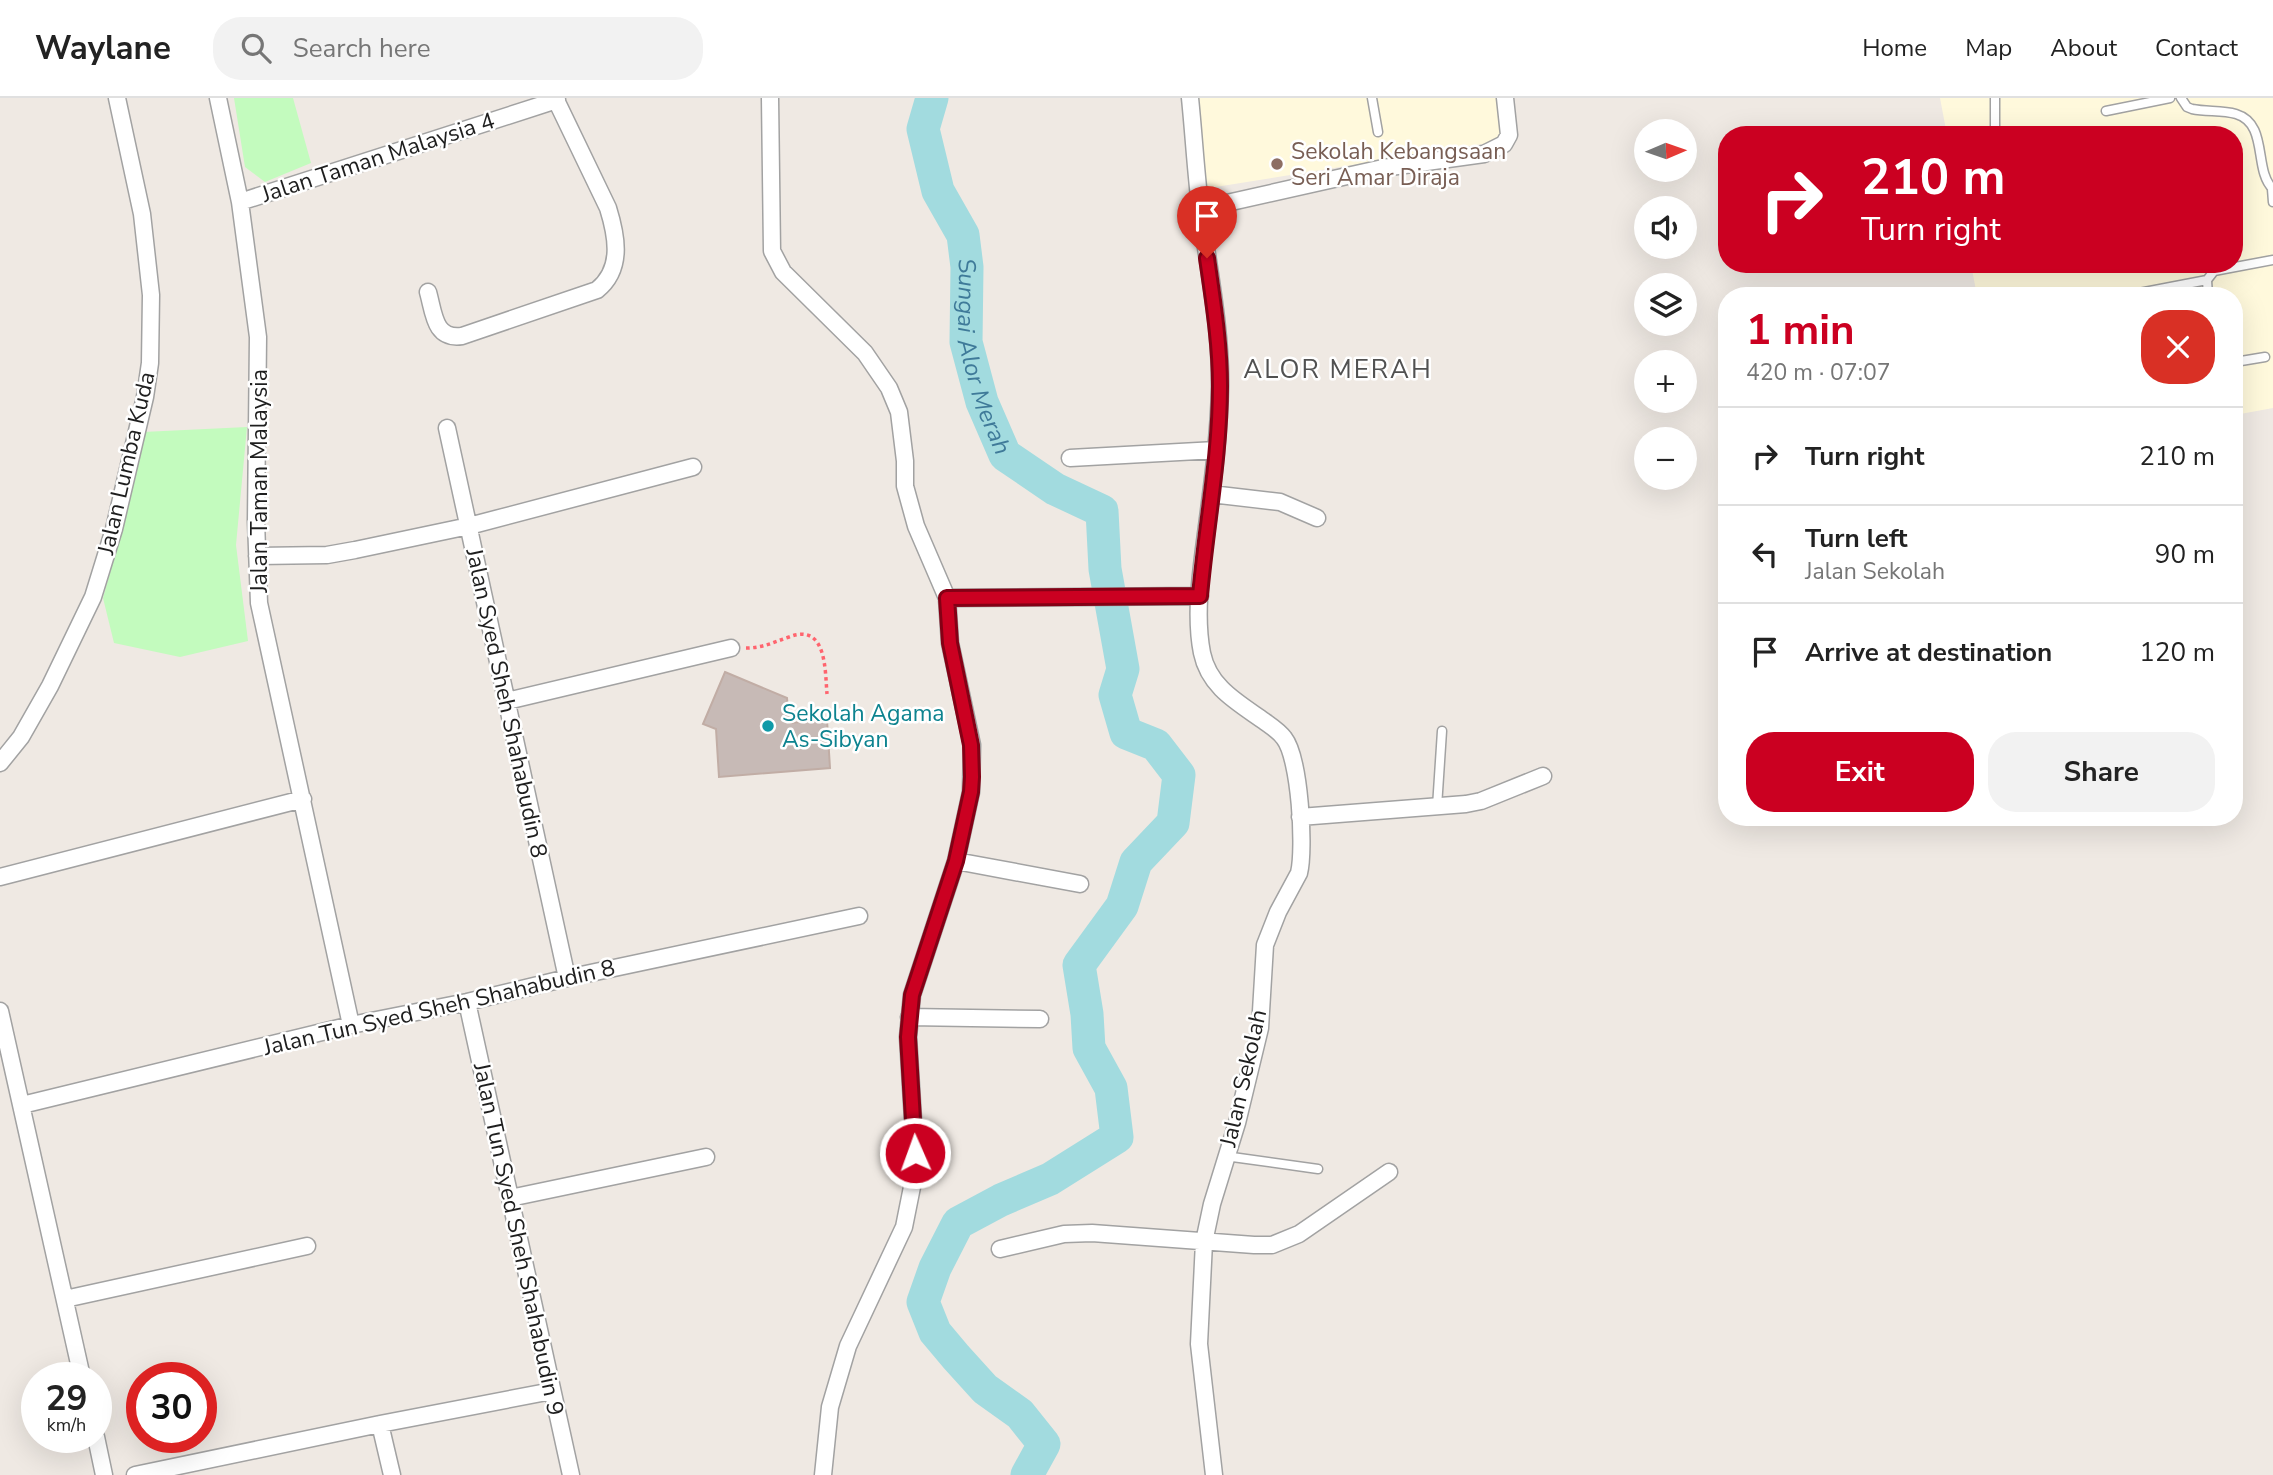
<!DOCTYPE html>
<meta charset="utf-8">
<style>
body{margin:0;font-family:"Nunito Sans",sans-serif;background:#f2f2f2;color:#222;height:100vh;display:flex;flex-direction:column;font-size:26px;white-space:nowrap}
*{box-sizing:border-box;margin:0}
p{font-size:23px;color:#767676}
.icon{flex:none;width:38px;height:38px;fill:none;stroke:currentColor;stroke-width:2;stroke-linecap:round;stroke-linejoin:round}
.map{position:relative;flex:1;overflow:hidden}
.side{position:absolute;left:1718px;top:189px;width:525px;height:539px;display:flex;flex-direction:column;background:#fff;border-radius:28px;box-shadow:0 7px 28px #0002}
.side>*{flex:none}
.top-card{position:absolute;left:1718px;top:28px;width:525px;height:147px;border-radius:28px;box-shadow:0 7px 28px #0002;background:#cb0021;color:#fff;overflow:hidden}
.needle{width:46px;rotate:88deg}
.fabs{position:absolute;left:1634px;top:21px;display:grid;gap:14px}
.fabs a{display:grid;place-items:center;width:63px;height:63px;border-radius:50%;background:#fff;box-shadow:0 7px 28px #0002;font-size:35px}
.speed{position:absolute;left:21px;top:1264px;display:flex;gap:14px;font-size:35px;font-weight:700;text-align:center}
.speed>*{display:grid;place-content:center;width:91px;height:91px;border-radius:50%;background:#fff;box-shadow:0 7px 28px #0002;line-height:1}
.speed small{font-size:18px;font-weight:400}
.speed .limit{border:10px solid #d22;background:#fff;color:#111}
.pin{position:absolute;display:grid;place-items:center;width:60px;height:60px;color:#fff;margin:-72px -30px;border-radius:50% 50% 50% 0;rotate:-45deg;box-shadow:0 0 7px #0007}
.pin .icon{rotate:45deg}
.me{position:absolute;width:77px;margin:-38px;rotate:358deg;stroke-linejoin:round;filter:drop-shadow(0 0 5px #0008)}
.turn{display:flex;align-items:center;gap:24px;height:147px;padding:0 28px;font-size:32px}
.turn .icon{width:91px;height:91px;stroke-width:2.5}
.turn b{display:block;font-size:49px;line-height:60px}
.round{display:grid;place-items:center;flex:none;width:74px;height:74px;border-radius:28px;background:#f2f2f2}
.head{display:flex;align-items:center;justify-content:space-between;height:119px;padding:0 28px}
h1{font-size:42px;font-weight:700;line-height:52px;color:#cb0021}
.cta{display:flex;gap:14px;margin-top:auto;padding:14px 28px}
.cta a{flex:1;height:80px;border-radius:28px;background:#cb0021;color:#fff;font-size:28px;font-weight:700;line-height:80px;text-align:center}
.cta a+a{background:#f2f2f2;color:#222}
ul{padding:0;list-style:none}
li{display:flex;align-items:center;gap:21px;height:98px;padding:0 28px;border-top:2px solid #e0e0e0}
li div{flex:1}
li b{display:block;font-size:26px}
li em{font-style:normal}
header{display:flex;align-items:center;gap:42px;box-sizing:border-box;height:98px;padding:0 35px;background:#fff;border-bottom:2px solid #e0e0e0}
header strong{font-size:33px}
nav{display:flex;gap:38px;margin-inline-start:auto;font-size:24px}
.search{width:490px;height:63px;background:#f2f2f2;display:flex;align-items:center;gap:18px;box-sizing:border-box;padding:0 24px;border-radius:28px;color:#767676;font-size:26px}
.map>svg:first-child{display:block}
.education{fill:#fff9dc}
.park{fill:#c3fbbe}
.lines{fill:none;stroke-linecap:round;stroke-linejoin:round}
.river{stroke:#a2dbdf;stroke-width:33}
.building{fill:#c7bab6;stroke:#c1ada5;stroke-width:2}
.lane-casing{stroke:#a2a2a2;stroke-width:11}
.street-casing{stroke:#a2a2a2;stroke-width:19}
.path{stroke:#ff646e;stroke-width:3.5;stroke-dasharray:3.5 3.5;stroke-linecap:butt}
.lane{stroke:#fff;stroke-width:8}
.street{stroke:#fff;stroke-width:16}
.route-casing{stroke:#840015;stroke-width:18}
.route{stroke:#cb0021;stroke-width:12}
.education-dot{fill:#8d6e63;stroke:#fff;stroke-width:2.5}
.culture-dot{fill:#0f9aa8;stroke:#fff;stroke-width:2.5}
.labels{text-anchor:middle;stroke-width:5;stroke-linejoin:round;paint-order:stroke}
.education-label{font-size:23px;fill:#785e54;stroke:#fff;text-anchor:start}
.street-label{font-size:23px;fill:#1e1e1e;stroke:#fff}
.culture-label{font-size:23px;fill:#0d838f;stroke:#fff;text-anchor:start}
.water-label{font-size:24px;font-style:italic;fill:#3f7a99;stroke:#fff}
.quarter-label{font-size:26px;letter-spacing:2px;fill:#515151;stroke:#fff}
</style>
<header>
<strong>Waylane</strong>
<div class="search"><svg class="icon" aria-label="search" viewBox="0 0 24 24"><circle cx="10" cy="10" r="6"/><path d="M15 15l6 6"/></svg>Search here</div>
<nav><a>Home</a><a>Map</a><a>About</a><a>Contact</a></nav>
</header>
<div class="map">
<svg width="2273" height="1377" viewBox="0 0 2273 1377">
<rect width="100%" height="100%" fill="#efe9e3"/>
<!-- education -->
<path class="education" d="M 1189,0 L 1500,0 L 1507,42 L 1203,91 Z
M 1940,0 L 2273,0 L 2273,310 L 2235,317 L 2235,198 L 1977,198 L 1971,166 L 2235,166 L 2235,37 L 1947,37 Z"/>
<!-- park -->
<path class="park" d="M 234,0 L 293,0 L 311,65 L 265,84 L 245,69 Z
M 247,329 L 236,447 L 248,543 L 180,559 L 114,545 L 103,500 L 126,415 L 143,334 Z"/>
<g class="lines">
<!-- river -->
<path class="river" id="s1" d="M 932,0 L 923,31 L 938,93 L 963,137 L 967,169 L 966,244 L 982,304 L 1005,357 L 1055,391 L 1102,413 L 1105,471 L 1123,571 L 1115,597 L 1126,635 L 1156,647 L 1179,677 L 1173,725 L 1136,764 L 1122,808 L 1079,867 L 1087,916 L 1089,950 L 1111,990 L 1117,1039 L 1050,1081 L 1001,1102 L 958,1125 L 935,1170 L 923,1204 L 935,1234 L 956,1259 L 985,1291 L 1020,1316 L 1044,1346 L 1027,1377"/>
</g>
<!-- building -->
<path class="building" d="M 725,574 L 787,600 L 789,625 L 827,622 L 830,670 L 719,679 L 716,631 L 703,626 Z"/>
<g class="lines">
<defs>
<path id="lane" d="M 1372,0 L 1378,34
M 2181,0 L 2187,9 L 2192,11 C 2207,14 2222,12 2236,16 C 2269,26 2253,72 2273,91
M 2106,13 L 2170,0
M 1995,37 L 1995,0
M 2272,91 L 2273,104
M 2134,196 L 2207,182
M 2208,198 L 2207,182 L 2214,173 L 2273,162
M 2235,264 L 2265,259
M 1437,709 L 1442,633
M 1225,1058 L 1318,1071"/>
<path id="street" d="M 218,0 L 240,104 L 258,239 L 256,423 L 259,505 L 351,927
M 770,0 L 772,153 L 783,174 L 865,255 L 889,290 L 899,314 L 905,363 L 905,388 L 916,428 L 947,500 L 950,545 L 972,647 L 971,694 L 956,763 L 912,897 L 908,939 L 915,1055 L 913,1084 L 904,1129 L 848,1248 L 830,1309 L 823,1377
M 1190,0 C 1194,39 1196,78 1201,116 C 1209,174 1221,232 1220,290 C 1219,336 1213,382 1207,428 C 1202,467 1194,515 1202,555 C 1209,589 1237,604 1264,623 C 1271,628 1279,633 1284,640 C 1300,660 1305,751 1299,775 L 1278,814 L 1265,847 L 1260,930 L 1237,1025 L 1212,1106 L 1204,1144 L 1199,1246 L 1214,1377
M 240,104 L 557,2
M 1200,111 L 1383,70 L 1484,56 L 1504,46 L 1509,37 L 1505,0
M 428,194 C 434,215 434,242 462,238 L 597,192 C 623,171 617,139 608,110 L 555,0
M 447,330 L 567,880
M 1070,360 L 1216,352
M 1211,396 L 1280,404 L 1317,420
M 257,458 L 327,457 L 355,452 L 469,428 L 693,369
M 947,500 L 1200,498
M 507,603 L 731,550
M 0,665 L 21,639 L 50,588 L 93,499 L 114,431 L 145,299 L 150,265 L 151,197 L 142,116 L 117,0
M 1300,719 L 1466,706 L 1481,703 L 1543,678
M 956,763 L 1080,786
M 0,779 L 303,701
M 467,904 L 571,1377
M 0,913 L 82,1279
M 909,919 L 1040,921
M 22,1007 L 351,927 L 467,904 L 567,880 L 859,818
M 510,1100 L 706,1059
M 1000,1151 L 1064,1136 L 1092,1135 L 1254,1147 L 1272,1147 L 1299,1136 L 1389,1074
M 65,1201 L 307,1148
M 380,1326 L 392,1377
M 96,1339 L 104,1377
M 135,1377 L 380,1326 L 552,1293"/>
</defs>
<!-- lane casing -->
<use href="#lane" class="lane-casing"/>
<!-- street casing -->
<use href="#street" class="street-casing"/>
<!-- path -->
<path class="path" d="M 746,550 C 763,550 774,544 789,539 C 827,524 825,573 827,596"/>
<!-- lane -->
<use href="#lane" class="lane"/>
<!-- street -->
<use href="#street" class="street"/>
</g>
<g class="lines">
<defs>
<path id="route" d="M 915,1055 L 908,939 L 912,897 L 956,763 L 971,694 L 972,679 L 971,647 L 950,545 L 947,500 L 1200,498 C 1206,428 1220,359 1220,288 C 1220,245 1213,202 1207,160"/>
</defs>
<!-- route casing -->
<use href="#route" class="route-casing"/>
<!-- route -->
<use href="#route" class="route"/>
</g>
<!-- markers -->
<circle class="education-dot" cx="1277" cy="66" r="7"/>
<circle class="culture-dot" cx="768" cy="628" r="7"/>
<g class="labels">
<!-- education labels -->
<g class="education-label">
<text x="1291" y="61">Sekolah Kebangsaan<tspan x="1291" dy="26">Seri Amar Diraja</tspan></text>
</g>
<!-- street labels -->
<g class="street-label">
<text transform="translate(378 59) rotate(-18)" y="8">Jalan Taman Malaysia 4</text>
<text transform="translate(126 365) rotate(-77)" y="8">Jalan Lumba Kuda</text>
<text transform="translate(259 383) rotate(-90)" y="8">Jalan Taman Malaysia</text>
<text transform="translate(507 605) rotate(78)" y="8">Jalan Syed Sheh Shahabudin 8</text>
<text transform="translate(439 909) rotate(-13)" y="8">Jalan Tun Syed Sheh Shahabudin 8</text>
<text transform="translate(1243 980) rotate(-77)" y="8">Jalan Sekolah</text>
<text transform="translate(519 1141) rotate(78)" y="8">Jalan Tun Syed Sheh Shahabudin 9</text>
</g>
<!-- culture labels -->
<g class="culture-label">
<text x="782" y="623">Sekolah Agama<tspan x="782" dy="26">As-Sibyan</tspan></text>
</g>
<!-- water labels -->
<g class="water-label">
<text dy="8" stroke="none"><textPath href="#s1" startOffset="271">Sungai Alor Merah</textPath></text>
</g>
<!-- quarter labels -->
<g class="quarter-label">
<text x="1338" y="280">ALOR MERAH</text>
</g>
</g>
</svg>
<div class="fabs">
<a><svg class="needle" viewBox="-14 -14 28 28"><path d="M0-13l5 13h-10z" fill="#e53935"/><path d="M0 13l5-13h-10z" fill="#767676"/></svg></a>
<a><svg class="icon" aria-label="sound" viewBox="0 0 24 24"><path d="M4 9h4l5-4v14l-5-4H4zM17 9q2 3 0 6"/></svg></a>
<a><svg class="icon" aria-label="layers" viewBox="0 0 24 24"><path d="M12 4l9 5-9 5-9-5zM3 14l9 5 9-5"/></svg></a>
<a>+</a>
<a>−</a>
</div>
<div class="speed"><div>29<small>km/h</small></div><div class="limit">30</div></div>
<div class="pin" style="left:1207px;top:160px;background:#d93025"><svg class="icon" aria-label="arrive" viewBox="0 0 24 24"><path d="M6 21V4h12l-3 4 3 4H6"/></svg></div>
<svg class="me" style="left:915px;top:1055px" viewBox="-20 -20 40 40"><circle r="17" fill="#cb0021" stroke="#fff" stroke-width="3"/><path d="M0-11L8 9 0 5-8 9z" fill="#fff"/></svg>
<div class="top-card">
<div class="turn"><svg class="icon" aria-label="right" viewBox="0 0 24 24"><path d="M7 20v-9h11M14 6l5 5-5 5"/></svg><div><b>210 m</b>Turn right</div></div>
</div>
<section class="side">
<div class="head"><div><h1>1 min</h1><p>420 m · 07:07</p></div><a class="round" style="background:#d93025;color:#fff"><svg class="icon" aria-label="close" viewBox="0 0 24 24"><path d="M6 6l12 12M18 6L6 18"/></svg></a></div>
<ul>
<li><svg class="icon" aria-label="right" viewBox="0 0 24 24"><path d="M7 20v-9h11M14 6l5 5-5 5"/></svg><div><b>Turn right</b></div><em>210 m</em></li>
<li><svg class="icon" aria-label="left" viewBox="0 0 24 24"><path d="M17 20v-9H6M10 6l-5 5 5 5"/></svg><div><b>Turn left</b><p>Jalan Sekolah</p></div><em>90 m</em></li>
<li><svg class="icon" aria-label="arrive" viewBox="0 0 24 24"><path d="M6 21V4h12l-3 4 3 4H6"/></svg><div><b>Arrive at destination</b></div><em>120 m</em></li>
</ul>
<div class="cta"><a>Exit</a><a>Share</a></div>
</section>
</div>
